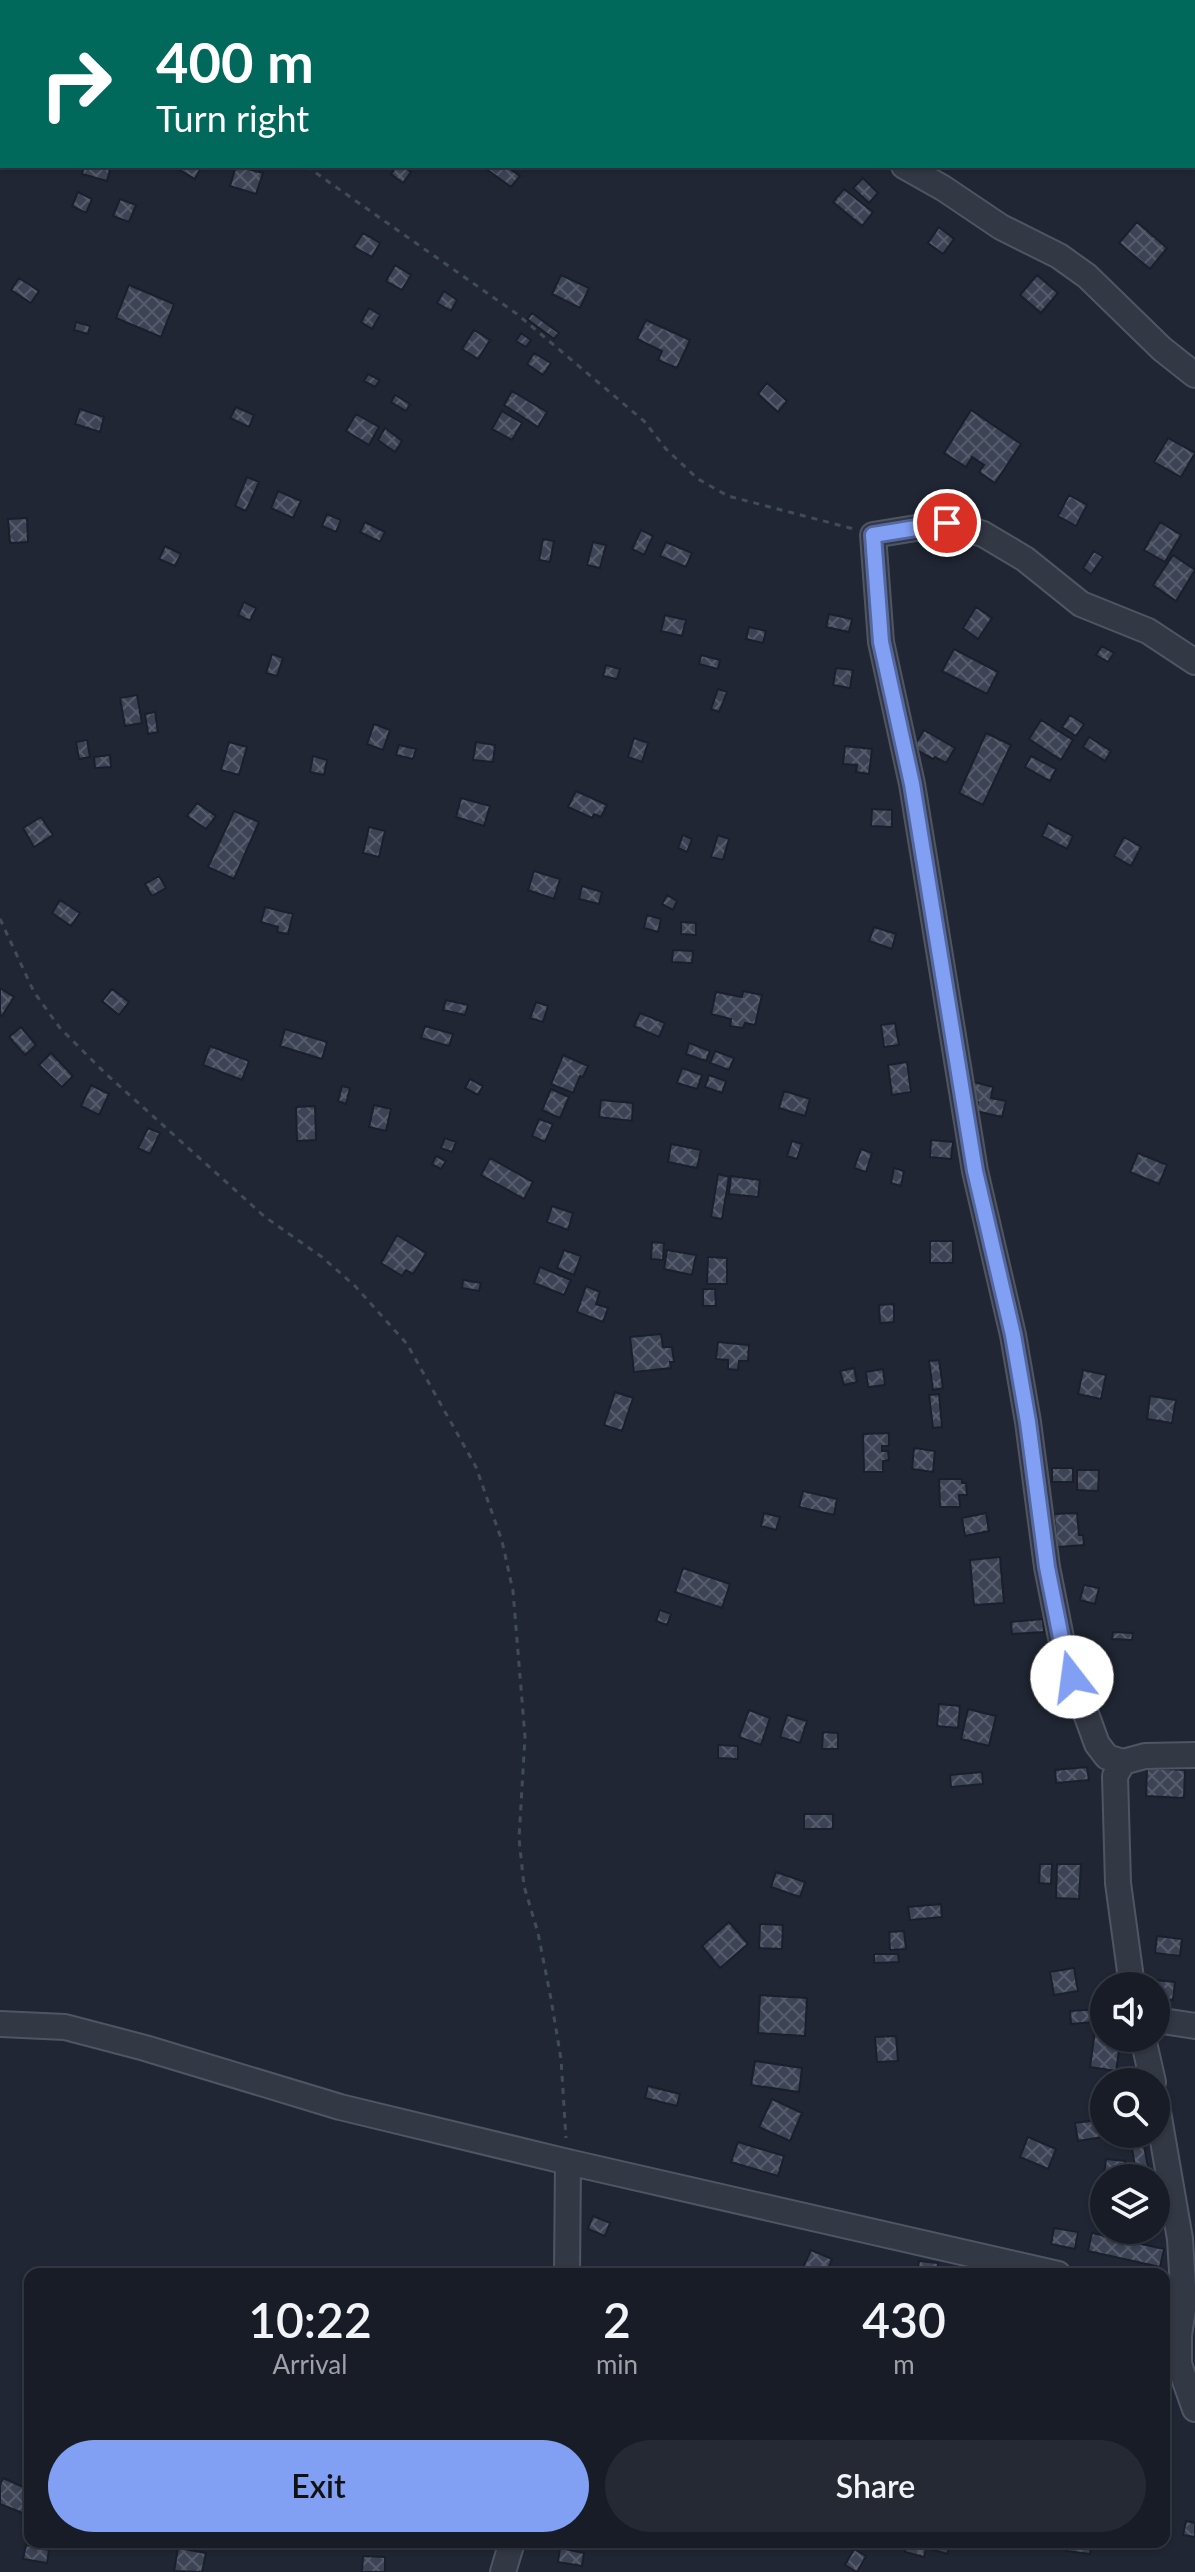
<!DOCTYPE html>
<style>
body{margin:0;font-family:Lato,sans-serif;background:#252933;color:#f1f3f6;height:100vh;display:flex;flex-direction:column;font-size:30px;white-space:nowrap}
*{box-sizing:border-box;margin:0}
p{font-size:26px;color:#9fa1a7}
.icon{flex:none;width:44px;height:44px;fill:none;stroke:currentColor;stroke-width:2;stroke-linecap:round;stroke-linejoin:round}
.map{position:relative;flex:1;overflow:hidden}
.details{position:absolute;left:24px;top:2268px;width:1146px;height:280px;display:flex;flex-direction:column;background:#181c27;border-radius:16px;box-shadow:0 2px 6px #0004,0 0 0 2px #363a44}
.details>*{flex:none}
.guide{position:absolute;left:0px;top:0px;width:1196px;height:168px;box-shadow:0 2px 6px #0004,0 0 0 2px #363a44;background:#00695c;color:#fff;overflow:hidden}
.buttons{position:absolute;left:1090px;top:1972px;display:grid;gap:16px}
.buttons a{display:grid;place-items:center;width:80px;height:80px;border-radius:50%;background:#181c27;box-shadow:0 2px 6px #0004,0 0 0 2px #363a44;font-size:40px}
.pin{position:absolute;display:grid;place-items:center;width:68px;height:68px;color:#fff;margin:-34px;border:4px solid #fff;border-radius:50%;box-shadow:0 2px 8px #0007}
.me{position:absolute;width:88px;margin:-44px;rotate:345deg;stroke-linejoin:round;filter:drop-shadow(0 0 6px #0008)}
.turn{display:flex;align-items:center;gap:28px;height:168px;padding:0 24px;font-size:36px}
.turn .icon{width:104px;height:104px;stroke-width:2.5}
.turn b{display:block;font-size:56px;line-height:68px}
.eta{display:flex;justify-content:space-evenly;align-items:center;height:136px;text-align:center}
.eta b{font-size:48px;font-weight:600;line-height:56px}
.primary-button{display:flex;gap:16px;margin-top:auto;padding:16px 24px}
.primary-button a{flex:1;height:92px;border-radius:48px;background:#819ff3;color:#111;font-size:32px;font-weight:600;line-height:92px;text-align:center}
.primary-button a+a{background:#252933;color:#f1f3f6}
.map>svg:first-child{display:block}
.building{fill:url(#building-cross-hatch);stroke:#1a1f2b;stroke-width:2}
.lines{fill:none;stroke-linecap:round;stroke-linejoin:round}
.minor-casing{stroke:#505563;stroke-width:28}
.path{stroke:#3f4e53;stroke-width:3;stroke-dasharray:6 6;stroke-linecap:butt}
.minor{stroke:#333845;stroke-width:24}
.route-casing{stroke:#54679e;stroke-width:20}
.route{stroke:#819ff3;stroke-width:14}
</style>
<div class="map">
<svg width="1195" height="2572" viewBox="0 0 1195 2572">
<defs>
<pattern id="building-cross-hatch" width="8" height="8" patternUnits="userSpaceOnUse" patternTransform="scale(2)"><rect width="8" height="8" fill="#3c4355"/><path d="M0 0l8 8M0 8l8-8" fill="none" stroke="#565c6c"/></pattern>
</defs>
<rect width="100%" height="100%" fill="#202634"/>
<!-- building -->
<path class="building" d="M 84,166 L 111,166 L 107,181 L 82,174 Z
M 173,166 L 202,166 L 195,179 Z
M 236,166 L 263,173 L 256,194 L 230,186 Z
M 397,166 L 402,166 L 411,172 L 403,183 L 391,174 Z
M 482,166 L 506,166 L 520,176 L 511,187 Z
M 863,178 L 878,193 L 869,203 L 853,188 Z
M 844,189 L 873,212 L 862,226 L 833,202 Z
M 78,192 L 92,199 L 86,213 L 72,206 Z
M 120,199 L 136,205 L 129,222 L 113,216 Z
M 1137,222 L 1167,248 L 1150,269 L 1119,243 Z
M 939,227 L 954,239 L 943,254 L 928,243 Z
M 363,233 L 380,243 L 372,257 L 354,247 Z
M 395,265 L 411,275 L 402,290 L 386,281 Z
M 561,275 L 589,288 L 580,308 L 552,294 Z
M 1037,275 L 1058,293 L 1041,313 L 1020,295 Z
M 19,278 L 39,291 L 31,303 L 11,290 Z
M 129,285 L 174,304 L 161,337 L 116,318 Z
M 444,291 L 457,300 L 451,311 L 437,303 Z
M 369,308 L 380,315 L 372,329 L 361,322 Z
M 532,313 L 559,333 L 554,339 L 527,319 Z
M 646,320 L 690,340 L 677,368 L 658,360 L 662,351 L 637,339 Z
M 76,322 L 90,326 L 88,334 L 74,330 Z
M 474,330 L 490,340 L 478,359 L 462,349 Z
M 521,333 L 531,340 L 526,347 L 516,341 Z
M 534,353 L 551,363 L 543,375 L 527,364 Z
M 368,374 L 380,380 L 375,387 L 364,381 Z
M 767,383 L 787,401 L 778,412 L 758,394 Z
M 512,391 L 547,412 L 538,427 L 504,405 Z
M 395,395 L 410,404 L 406,411 L 391,402 Z
M 236,407 L 254,415 L 249,427 L 230,418 Z
M 80,409 L 104,417 L 100,432 L 75,424 Z
M 971,410 L 1021,444 L 995,483 L 979,472 L 984,465 L 972,457 L 966,467 L 944,453 Z
M 502,411 L 522,423 L 512,440 L 492,429 Z
M 356,414 L 379,427 L 369,445 L 346,431 Z
M 385,428 L 402,441 L 395,452 L 378,440 Z
M 1168,438 L 1195,453 L 1181,477 L 1154,462 Z
M 247,477 L 259,482 L 246,511 L 235,506 Z
M 278,491 L 301,501 L 293,518 L 271,508 Z
M 1069,495 L 1087,505 L 1076,526 L 1058,516 Z
M 327,514 L 341,520 L 336,532 L 322,526 Z
M 27,518 L 28,542 L 10,543 L 8,519 Z
M 365,522 L 385,532 L 380,542 L 360,532 Z
M 1160,522 L 1181,535 L 1165,562 L 1144,550 Z
M 641,530 L 653,536 L 644,555 L 632,549 Z
M 543,539 L 554,541 L 550,562 L 539,560 Z
M 593,542 L 606,545 L 600,568 L 587,565 Z
M 666,542 L 692,553 L 686,567 L 660,556 Z
M 165,546 L 181,554 L 175,566 L 159,559 Z
M 1094,551 L 1103,557 L 1091,574 L 1083,568 Z
M 1173,555 L 1195,570 L 1176,601 L 1153,585 Z
M 244,602 L 256,608 L 250,621 L 238,615 Z
M 976,607 L 992,618 L 978,639 L 963,628 Z
M 829,614 L 852,619 L 849,632 L 826,627 Z
M 665,615 L 686,620 L 682,636 L 661,631 Z
M 749,627 L 766,631 L 763,643 L 746,639 Z
M 1102,646 L 1114,653 L 1108,662 L 1096,655 Z
M 954,649 L 998,672 L 987,694 L 942,671 Z
M 272,654 L 283,658 L 277,676 L 266,673 Z
M 701,655 L 720,660 L 718,669 L 699,664 Z
M 606,665 L 620,669 L 617,679 L 603,676 Z
M 836,668 L 853,670 L 850,688 L 833,685 Z
M 718,689 L 727,692 L 719,712 L 711,709 Z
M 137,695 L 142,723 L 125,726 L 120,698 Z
M 155,712 L 158,732 L 148,734 L 145,714 Z
M 1070,715 L 1084,724 L 1076,736 L 1062,727 Z
M 1041,720 L 1073,740 L 1061,760 L 1029,739 Z
M 374,724 L 390,730 L 383,750 L 367,744 Z
M 924,730 L 955,748 L 946,763 L 935,757 L 933,759 L 913,748 Z
M 986,733 L 1011,745 L 983,805 L 959,793 Z
M 1089,737 L 1111,751 L 1105,761 L 1083,747 Z
M 634,738 L 648,743 L 642,762 L 628,757 Z
M 87,740 L 90,757 L 79,759 L 76,742 Z
M 229,742 L 247,747 L 239,775 L 221,770 Z
M 476,742 L 495,745 L 493,762 L 473,760 Z
M 399,745 L 416,749 L 413,759 L 396,755 Z
M 845,746 L 872,749 L 869,774 L 856,772 L 857,765 L 843,764 Z
M 110,755 L 111,767 L 95,768 L 94,757 Z
M 313,756 L 327,760 L 324,775 L 310,772 Z
M 1031,756 L 1056,769 L 1050,781 L 1025,767 Z
M 576,791 L 607,805 L 601,817 L 594,814 L 592,818 L 568,807 Z
M 461,798 L 490,806 L 484,826 L 456,817 Z
M 197,803 L 216,816 L 206,829 L 187,816 Z
M 872,809 L 892,810 L 892,827 L 871,826 Z
M 234,811 L 259,822 L 234,879 L 208,867 Z
M 41,817 L 53,835 L 34,847 L 23,828 Z
M 1048,823 L 1073,836 L 1067,849 L 1042,836 Z
M 369,827 L 385,831 L 379,857 L 363,853 Z
M 683,835 L 692,839 L 687,852 L 678,848 Z
M 718,835 L 729,839 L 723,860 L 711,857 Z
M 1124,837 L 1141,847 L 1131,866 L 1114,856 Z
M 534,871 L 560,879 L 554,899 L 528,890 Z
M 159,876 L 166,888 L 152,896 L 145,884 Z
M 582,886 L 602,892 L 599,904 L 579,899 Z
M 667,895 L 677,901 L 673,910 L 662,904 Z
M 60,900 L 80,913 L 71,926 L 52,913 Z
M 265,907 L 293,914 L 288,934 L 277,932 L 278,927 L 261,922 Z
M 647,915 L 661,919 L 658,932 L 644,928 Z
M 681,922 L 696,923 L 696,935 L 681,934 Z
M 874,927 L 896,934 L 892,949 L 869,941 Z
M 673,950 L 693,951 L 692,963 L 672,962 Z
M 0,988 L 14,997 L 2,1016 L 0,1015 Z
M 112,989 L 129,1002 L 119,1015 L 102,1001 Z
M 743,991 L 762,995 L 755,1025 L 745,1023 L 743,1028 L 730,1026 L 731,1019 L 711,1014 L 716,992 L 742,997 Z
M 446,1000 L 468,1005 L 465,1015 L 443,1010 Z
M 536,1002 L 548,1006 L 543,1022 L 530,1018 Z
M 640,1013 L 665,1023 L 659,1037 L 634,1026 Z
M 895,1023 L 899,1045 L 884,1047 L 881,1025 Z
M 425,1026 L 453,1034 L 449,1046 L 421,1038 Z
M 21,1027 L 36,1045 L 25,1055 L 9,1037 Z
M 285,1029 L 327,1042 L 322,1059 L 280,1046 Z
M 689,1043 L 710,1051 L 706,1061 L 686,1054 Z
M 210,1046 L 249,1061 L 242,1080 L 203,1065 Z
M 715,1051 L 734,1058 L 729,1070 L 710,1063 Z
M 51,1053 L 73,1076 L 62,1087 L 39,1065 Z
M 563,1055 L 588,1066 L 583,1077 L 580,1076 L 573,1093 L 551,1084 Z
M 907,1062 L 911,1092 L 892,1095 L 888,1065 Z
M 682,1068 L 702,1075 L 697,1089 L 677,1083 Z
M 709,1075 L 726,1081 L 722,1093 L 705,1087 Z
M 470,1079 L 483,1086 L 478,1095 L 465,1088 Z
M 970,1081 L 993,1087 L 991,1098 L 1006,1101 L 1002,1117 L 976,1111 L 978,1102 L 965,1100 Z
M 91,1085 L 109,1094 L 99,1115 L 81,1106 Z
M 342,1086 L 350,1088 L 346,1104 L 338,1101 Z
M 551,1089 L 569,1097 L 560,1118 L 542,1110 Z
M 784,1091 L 810,1099 L 805,1116 L 779,1108 Z
M 601,1100 L 633,1103 L 632,1121 L 599,1117 Z
M 374,1105 L 391,1109 L 386,1131 L 369,1127 Z
M 315,1106 L 316,1140 L 297,1141 L 296,1107 Z
M 539,1119 L 553,1124 L 545,1142 L 532,1136 Z
M 148,1128 L 160,1133 L 150,1154 L 138,1148 Z
M 445,1138 L 456,1142 L 452,1152 L 441,1148 Z
M 931,1140 L 953,1142 L 951,1159 L 930,1157 Z
M 792,1141 L 802,1144 L 797,1159 L 787,1156 Z
M 671,1144 L 701,1150 L 697,1168 L 668,1162 Z
M 861,1149 L 872,1153 L 866,1172 L 854,1168 Z
M 1138,1153 L 1167,1165 L 1159,1184 L 1130,1172 Z
M 436,1156 L 446,1161 L 441,1169 L 432,1164 Z
M 490,1158 L 533,1182 L 524,1199 L 481,1175 Z
M 894,1168 L 904,1171 L 901,1186 L 891,1183 Z
M 718,1174 L 729,1177 L 722,1219 L 711,1217 Z
M 731,1176 L 760,1180 L 758,1197 L 729,1194 Z
M 552,1206 L 573,1213 L 568,1230 L 547,1222 Z
M 397,1235 L 426,1253 L 413,1274 L 406,1270 L 402,1276 L 381,1263 Z
M 930,1241 L 953,1241 L 953,1263 L 930,1263 Z
M 652,1242 L 664,1243 L 663,1260 L 651,1259 Z
M 564,1250 L 581,1256 L 574,1275 L 557,1268 Z
M 667,1250 L 696,1255 L 692,1275 L 664,1269 Z
M 708,1257 L 727,1258 L 727,1284 L 707,1284 Z
M 540,1267 L 571,1280 L 564,1295 L 534,1283 Z
M 463,1280 L 481,1283 L 479,1291 L 462,1288 Z
M 586,1286 L 600,1292 L 596,1304 L 608,1308 L 603,1322 L 577,1312 Z
M 703,1289 L 715,1289 L 716,1306 L 703,1306 Z
M 894,1304 L 894,1322 L 880,1323 L 879,1305 Z
M 661,1334 L 663,1347 L 672,1347 L 674,1362 L 670,1362 L 671,1368 L 634,1372 L 630,1337 Z
M 718,1342 L 749,1345 L 748,1361 L 739,1361 L 738,1370 L 728,1369 L 728,1360 L 716,1359 Z
M 939,1360 L 943,1388 L 933,1390 L 929,1361 Z
M 854,1368 L 857,1382 L 844,1385 L 840,1371 Z
M 883,1369 L 885,1385 L 868,1387 L 866,1372 Z
M 1083,1370 L 1106,1375 L 1101,1399 L 1078,1394 Z
M 615,1392 L 633,1398 L 622,1431 L 604,1425 Z
M 939,1394 L 942,1427 L 933,1428 L 929,1395 Z
M 1150,1396 L 1176,1400 L 1172,1423 L 1147,1419 Z
M 889,1433 L 889,1446 L 882,1446 L 882,1451 L 888,1451 L 889,1460 L 883,1461 L 883,1472 L 864,1472 L 863,1434 Z
M 914,1448 L 935,1451 L 933,1472 L 912,1469 Z
M 1052,1468 L 1073,1468 L 1073,1482 L 1052,1482 Z
M 1077,1470 L 1099,1470 L 1098,1491 L 1077,1490 Z
M 939,1479 L 962,1479 L 962,1483 L 966,1483 L 967,1495 L 959,1495 L 960,1507 L 940,1507 Z
M 803,1491 L 837,1499 L 834,1515 L 799,1507 Z
M 764,1513 L 780,1517 L 776,1530 L 761,1526 Z
M 986,1513 L 989,1531 L 965,1536 L 962,1518 Z
M 1077,1513 L 1079,1535 L 1083,1535 L 1084,1545 L 1057,1547 L 1054,1514 Z
M 1000,1557 L 1004,1603 L 974,1605 L 970,1560 Z
M 683,1568 L 730,1584 L 722,1608 L 675,1592 Z
M 1084,1585 L 1099,1588 L 1095,1604 L 1080,1600 Z
M 660,1610 L 671,1614 L 667,1625 L 656,1621 Z
M 1043,1619 L 1044,1632 L 1012,1634 L 1011,1622 Z
M 1113,1632 L 1133,1633 L 1132,1640 L 1112,1639 Z
M 939,1704 L 960,1706 L 958,1728 L 937,1726 Z
M 968,1709 L 996,1716 L 989,1746 L 961,1739 Z
M 749,1710 L 770,1718 L 761,1745 L 739,1737 Z
M 787,1715 L 807,1721 L 800,1743 L 780,1737 Z
M 823,1732 L 838,1733 L 838,1749 L 822,1749 Z
M 718,1745 L 738,1746 L 738,1759 L 718,1758 Z
M 1087,1767 L 1089,1780 L 1056,1783 L 1055,1770 Z
M 1147,1768 L 1185,1770 L 1184,1798 L 1146,1796 Z
M 982,1772 L 983,1784 L 951,1787 L 950,1775 Z
M 804,1814 L 833,1814 L 833,1829 L 804,1829 Z
M 1040,1864 L 1052,1864 L 1051,1884 L 1039,1883 Z
M 1057,1864 L 1081,1864 L 1079,1899 L 1056,1898 Z
M 776,1872 L 805,1882 L 800,1897 L 771,1887 Z
M 941,1904 L 942,1917 L 910,1920 L 908,1907 Z
M 729,1922 L 748,1944 L 720,1968 L 702,1946 Z
M 760,1924 L 783,1925 L 782,1949 L 759,1948 Z
M 904,1931 L 906,1949 L 890,1950 L 889,1932 Z
M 1157,1936 L 1182,1939 L 1180,1956 L 1155,1953 Z
M 874,1954 L 898,1954 L 899,1962 L 874,1963 Z
M 1074,1968 L 1078,1991 L 1054,1995 L 1050,1972 Z
M 1154,1980 L 1175,1982 L 1173,2000 L 1156,1998 Z
M 760,1995 L 807,1998 L 805,2036 L 758,2033 Z
M 1102,2009 L 1103,2021 L 1071,2024 L 1070,2011 Z
M 1095,2031 L 1104,2032 L 1104,2038 L 1121,2038 L 1116,2071 L 1090,2067 Z
M 896,2036 L 898,2061 L 877,2062 L 875,2037 Z
M 755,2061 L 802,2068 L 799,2092 L 751,2085 Z
M 648,2086 L 680,2094 L 677,2106 L 645,2098 Z
M 772,2099 L 802,2113 L 790,2141 L 759,2127 Z
M 1104,2104 L 1104,2112 L 1091,2113 L 1090,2105 Z
M 1104,2119 L 1104,2134 L 1121,2134 L 1078,2141 L 1075,2123 Z
M 1142,2135 L 1150,2178 L 1137,2178 L 1130,2137 Z
M 1028,2137 L 1056,2149 L 1048,2169 L 1020,2157 Z
M 738,2142 L 784,2156 L 778,2176 L 731,2162 Z
M 1106,2159 L 1125,2161 L 1123,2178 L 1104,2178 L 1104,2192 L 1102,2192 Z
M 593,2216 L 610,2223 L 605,2236 L 588,2229 Z
M 1054,2228 L 1078,2232 L 1075,2249 L 1051,2244 Z
M 1092,2233 L 1164,2249 L 1160,2267 L 1088,2251 Z
M 811,2250 L 832,2259 L 826,2274 L 811,2274 L 802,2270 Z
M 919,2261 L 938,2263 L 937,2274 L 917,2274 Z
M 3,2478 L 30,2490 L 30,2516 L 0,2504 L 0,2485 Z
M 1186,2521 L 1195,2523 L 1195,2537 L 1183,2535 Z
M 907,2542 L 928,2542 L 924,2557 L 905,2552 Z
M 936,2542 L 951,2542 L 947,2554 L 934,2550 Z
M 1068,2542 L 1092,2542 L 1090,2554 L 1066,2551 Z
M 26,2545 L 49,2550 L 47,2563 L 23,2559 Z
M 178,2548 L 206,2553 L 202,2572 L 174,2571 Z
M 560,2548 L 584,2553 L 582,2566 L 558,2562 Z
M 854,2549 L 866,2556 L 857,2572 L 845,2565 Z
M 363,2556 L 385,2557 L 385,2572 L 362,2572 Z"/>
<g class="lines">
<defs>
<path id="minor" d="M 636,0 L 639,2
M 904,166 L 943,188 L 1001,227 L 1059,256 L 1087,276 L 1162,349 L 1195,375
M 1195,662 L 1148,631 L 1081,604 L 1025,559 L 983,534 L 947,523 L 873,535 L 881,642 L 912,784 L 975,1171 L 1013,1335 L 1028,1422 L 1047,1567 L 1064,1653 L 1097,1744 L 1107,1757 L 1123,1762 L 1145,1756 L 1195,1755
M 1123,1762 L 1115,1776 L 1118,1883 L 1132,1986
M 1156,2020 L 1195,2026
M 0,2024 L 65,2027 L 145,2048 L 340,2107 L 568,2162 L 1058,2274
M 1143,2038 L 1153,2082
M 1156,2100 L 1180,2239 L 1184,2303 L 1179,2335 L 1179,2364 L 1195,2409
M 567,2274 L 568,2162
M 503,2572 L 512,2542"/>
</defs>
<!-- minor casing -->
<use href="#minor" class="minor-casing"/>
<!-- path -->
<path class="path" d="M 0,40 L 2,41
M 306,166 L 517,314 L 644,421 L 666,449 L 698,479 L 728,496 L 854,529
M 0,919 L 34,992 L 60,1028 L 105,1073 L 265,1217 L 322,1257 L 355,1286 L 407,1344 L 476,1467 L 502,1541 L 513,1591 L 525,1737 L 519,1838 L 524,1886 L 538,1933 L 551,1999 L 561,2059 L 566,2138"/>
<!-- minor -->
<use href="#minor" class="minor"/>
</g>
<g class="lines">
<defs>
<path id="route" d="M 947,523 L 873,535 L 881,642 L 912,784 L 975,1171 L 1013,1335 L 1028,1422 L 1047,1567 L 1064,1653 L 1072,1677"/>
</defs>
<!-- route casing -->
<use href="#route" class="route-casing"/>
<!-- route -->
<use href="#route" class="route"/>
</g>
</svg>
<div class="buttons">
<a><svg class="icon" aria-label="sound" viewBox="0 0 24 24"><path d="M4 9h4l5-4v14l-5-4H4zM17 9q2 3 0 6"/></svg></a>
<a><svg class="icon" aria-label="search" viewBox="0 0 24 24"><circle cx="10" cy="10" r="6"/><path d="M15 15l6 6"/></svg></a>
<a><svg class="icon" aria-label="layers" viewBox="0 0 24 24"><path d="M12 4l9 5-9 5-9-5zM3 14l9 5 9-5"/></svg></a>
</div>
<div class="pin" style="left:947px;top:523px;background:#d93025"><svg class="icon" aria-label="arrive" viewBox="0 0 24 24"><path d="M6 21V4h12l-3 4 3 4H6"/></svg></div>
<svg class="me" style="left:1072px;top:1677px" viewBox="-20 -20 40 40"><circle r="19" fill="#fff"/><path d="M0-13L10 11 0 6-10 11z" fill="#819ff3"/></svg>
<div class="guide">
<div class="turn"><svg class="icon" aria-label="right" viewBox="0 0 24 24"><path d="M7 20v-9h11M14 6l5 5-5 5"/></svg><div><b>400 m</b>Turn right</div></div>
</div>
<section class="details">
<div class="eta">
<div><b>10:22</b><p>Arrival</p></div>
<div><b>2</b><p>min</p></div>
<div><b>430</b><p>m</p></div>
</div>
<div class="primary-button"><a>Exit</a><a>Share</a></div>
</section>
</div>
